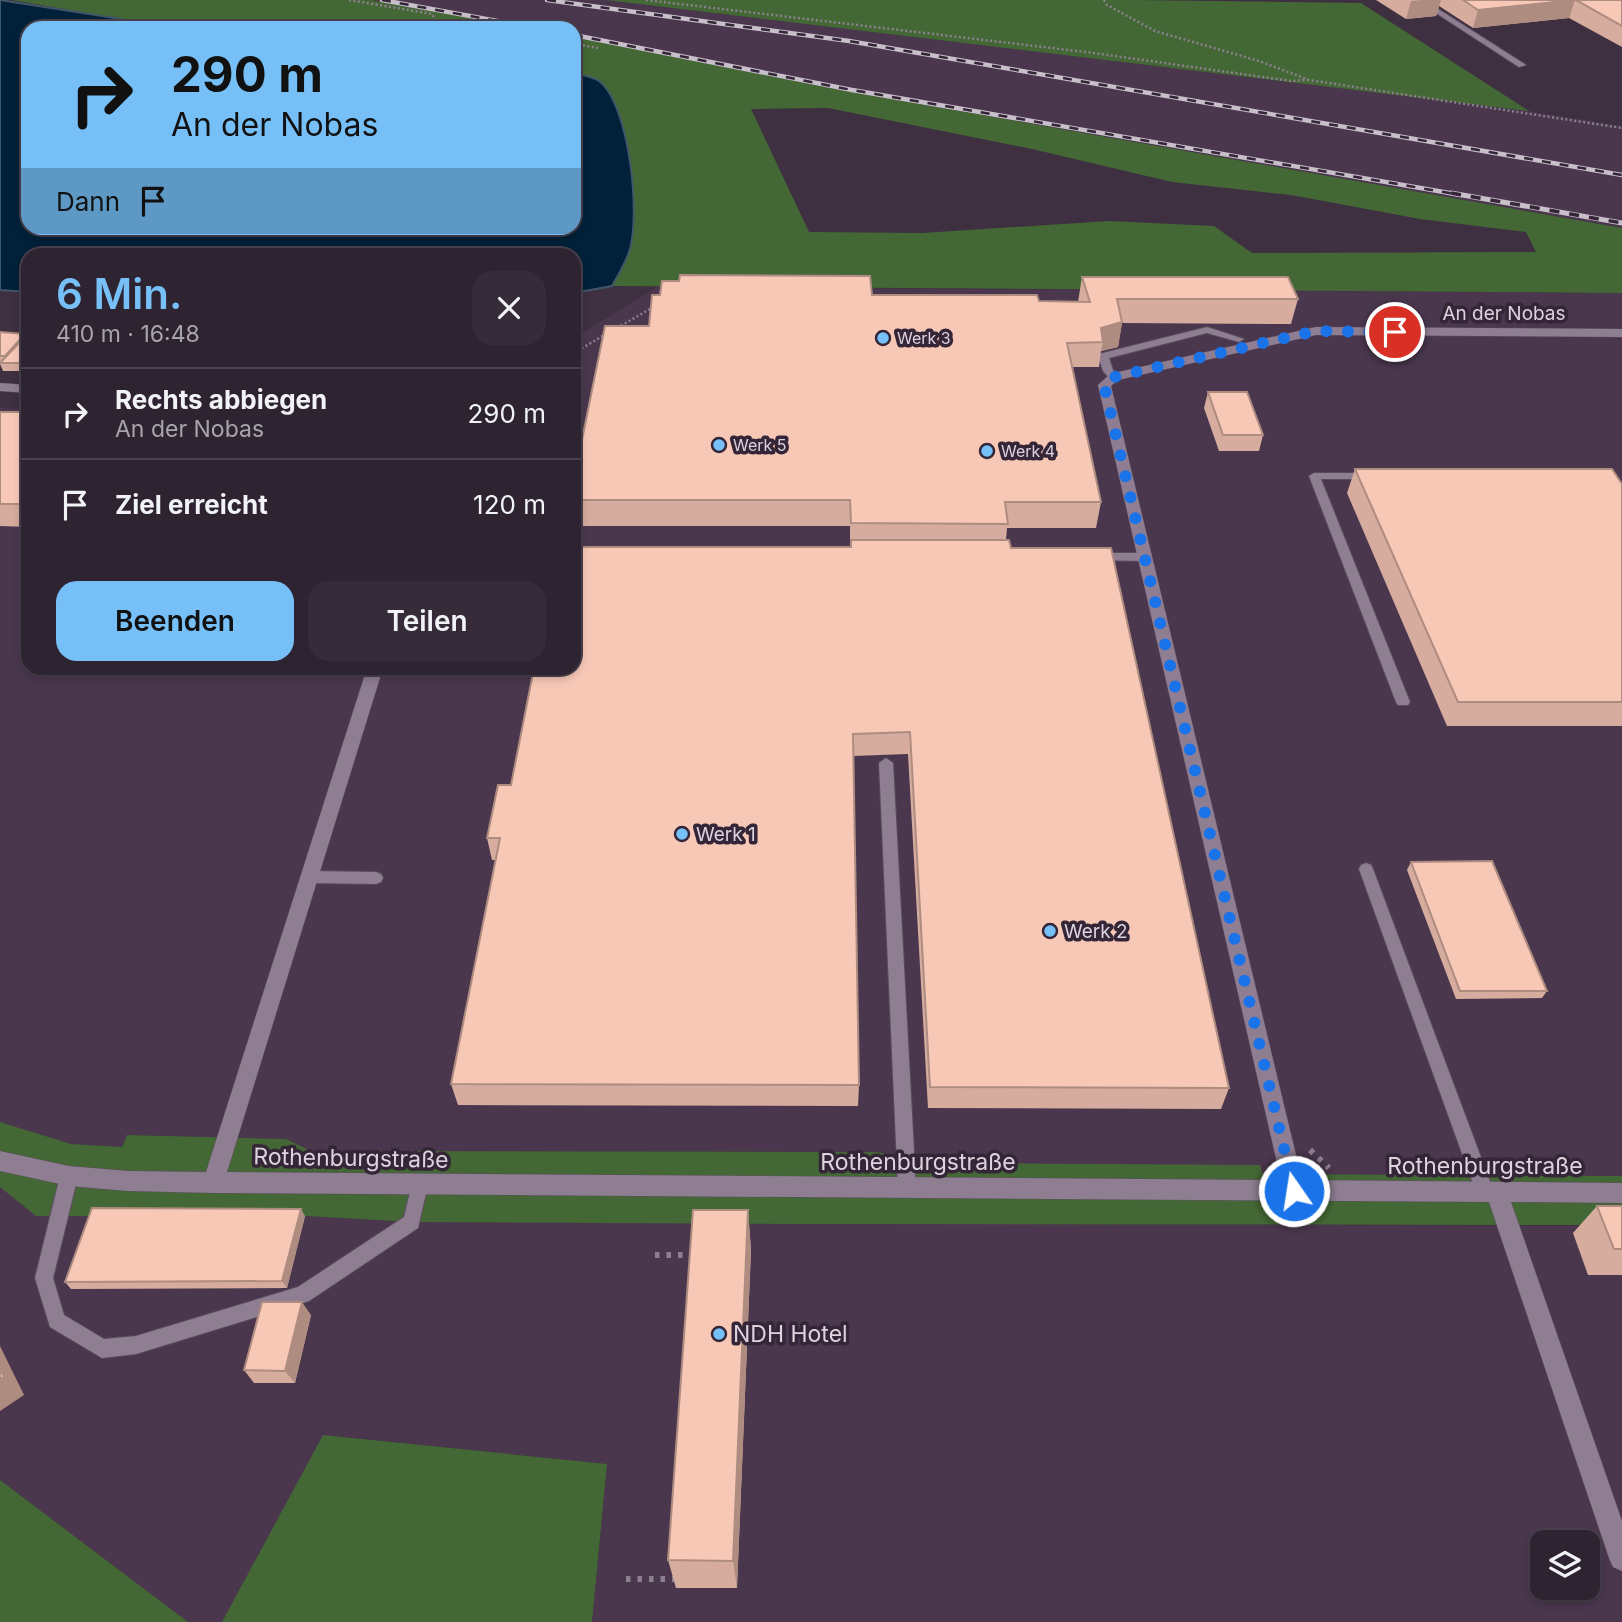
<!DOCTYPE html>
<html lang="de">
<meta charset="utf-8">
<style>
body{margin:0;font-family:Inter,sans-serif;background:#362b39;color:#f1f3f6;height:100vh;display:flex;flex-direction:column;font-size:26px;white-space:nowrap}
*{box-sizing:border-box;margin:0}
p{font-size:23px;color:#a7a4ab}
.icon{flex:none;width:38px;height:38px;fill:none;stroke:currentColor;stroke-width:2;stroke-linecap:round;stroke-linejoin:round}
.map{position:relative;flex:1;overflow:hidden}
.details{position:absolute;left:21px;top:248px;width:560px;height:427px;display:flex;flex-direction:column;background:#2e2331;border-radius:21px;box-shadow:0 4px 10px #0003,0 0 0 2px #49404d}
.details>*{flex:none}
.top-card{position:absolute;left:21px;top:21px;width:560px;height:214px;border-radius:21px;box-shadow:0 4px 10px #0003,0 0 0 2px #49404d;background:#76c0f7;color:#111;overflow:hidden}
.tools{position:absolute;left:1530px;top:1530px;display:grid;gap:14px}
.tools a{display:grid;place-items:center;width:70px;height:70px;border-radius:14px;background:#2e2331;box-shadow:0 4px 10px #0003,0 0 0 2px #49404d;font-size:35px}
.pin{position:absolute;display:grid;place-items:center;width:60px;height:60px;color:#fff;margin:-30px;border:4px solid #fff;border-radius:50%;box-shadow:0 2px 7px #0007}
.me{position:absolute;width:77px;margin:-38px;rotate:347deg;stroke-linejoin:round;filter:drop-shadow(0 0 5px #0008)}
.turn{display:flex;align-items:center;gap:24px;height:147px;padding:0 35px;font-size:32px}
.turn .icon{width:91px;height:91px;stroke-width:2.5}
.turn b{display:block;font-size:49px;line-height:60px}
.then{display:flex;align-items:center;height:66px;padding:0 35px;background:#0003;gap:14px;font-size:26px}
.round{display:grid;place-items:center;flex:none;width:74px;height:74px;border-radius:21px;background:#362b39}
.overview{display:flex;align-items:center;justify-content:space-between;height:119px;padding:0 35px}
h1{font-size:42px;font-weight:600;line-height:52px;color:#76c0f7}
.action{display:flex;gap:14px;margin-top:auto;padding:14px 35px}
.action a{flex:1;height:80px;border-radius:21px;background:#76c0f7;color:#111;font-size:28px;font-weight:600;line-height:80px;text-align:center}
.action a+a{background:#362b39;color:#f1f3f6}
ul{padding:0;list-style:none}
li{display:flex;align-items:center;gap:21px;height:91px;padding:0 35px;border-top:2px solid #49404d}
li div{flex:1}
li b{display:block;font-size:26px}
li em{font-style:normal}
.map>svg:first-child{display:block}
.built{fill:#4a374e;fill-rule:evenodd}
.green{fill:#446835;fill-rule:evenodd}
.water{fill:#002139;stroke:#42566a;stroke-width:2}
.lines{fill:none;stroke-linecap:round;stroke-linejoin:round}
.lane-casing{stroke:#594c5b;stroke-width:2}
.street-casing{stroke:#594c5b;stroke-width:1}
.path-far1{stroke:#8c808e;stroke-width:2.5;stroke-dasharray:2 2.5;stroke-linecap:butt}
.path{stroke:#8c808e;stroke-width:6;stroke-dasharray:4.5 7;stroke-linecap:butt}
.lane{fill:#8f7d92;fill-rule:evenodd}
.street{fill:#8f7d92;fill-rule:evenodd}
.rail-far1-casing{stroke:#c9bfcb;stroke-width:4.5}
.rail-casing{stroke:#c9bfcb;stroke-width:5}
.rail-far1{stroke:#342537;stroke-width:2.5;stroke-dasharray:9;stroke-linecap:butt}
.rail{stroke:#342537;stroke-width:3.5;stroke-dasharray:10;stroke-linecap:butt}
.wall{fill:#d5ac9d}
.shaded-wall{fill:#ae8c80}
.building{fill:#f8c8b7;stroke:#ae8c80;stroke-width:2}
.route{stroke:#1a73e8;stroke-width:12;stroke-dasharray:0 21.6}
.poi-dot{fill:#76c0f7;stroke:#342537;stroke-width:2.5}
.labels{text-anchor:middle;stroke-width:7;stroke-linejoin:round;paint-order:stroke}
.far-poi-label{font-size:16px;fill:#ddd3de;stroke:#342537;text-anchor:start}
.street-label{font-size:19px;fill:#ddd3de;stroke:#342537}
.poi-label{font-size:19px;fill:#ddd3de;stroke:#342537;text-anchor:start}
.near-street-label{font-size:23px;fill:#ddd3de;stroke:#342537}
.near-poi-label{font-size:23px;fill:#ddd3de;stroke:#342537;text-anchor:start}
</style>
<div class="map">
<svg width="1622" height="1622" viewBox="0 0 1622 1622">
<rect width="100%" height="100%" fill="#3e2f41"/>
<!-- built -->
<path class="built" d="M 371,0 L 606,0 L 1529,111 L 1622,126 L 1622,228 L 841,90 L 574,37 L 574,28 L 525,28 Z
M 657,287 L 1622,293 L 1622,1176 L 1263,1174 L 933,1163 L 877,1152 L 311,1151 L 286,1139 L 127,1135 L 122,1147 L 71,1144 L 0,1122 L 0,408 L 28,410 L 28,668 L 574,668 L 574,338 Z
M 0,1187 L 87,1215 L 305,1216 L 412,1222 L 1622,1226 L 1622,1622 L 592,1622 L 607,1464 L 324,1435 L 222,1622 L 188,1622 L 0,1480 ZM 1542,1542 L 1587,1542 L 1587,1587 L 1542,1587 Z"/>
<!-- green -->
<path class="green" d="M 12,0 L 371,0 L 525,28 L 149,28 L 121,19 Z
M 606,0 L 1133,0 L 1361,3 L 1529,111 Z
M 574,37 L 841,90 L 1622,228 L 1622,293 L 612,286 L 629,252 L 599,81 L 574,72 ZM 828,108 L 1032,149 L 1172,182 L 1291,195 L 1420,219 L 1526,232 L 1536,252 L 1252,253 L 1214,226 L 1110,221 L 922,233 L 809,232 L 751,109 Z
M 0,1122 L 71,1144 L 122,1147 L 127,1135 L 286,1139 L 311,1151 L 877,1152 L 933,1163 L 1260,1165 L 1263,1174 L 1622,1176 L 1622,1225 L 792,1224 L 412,1222 L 305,1216 L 36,1216 L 0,1187 Z
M 323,1435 L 607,1464 L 592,1622 L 222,1622 Z
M 0,1480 L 188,1622 L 0,1622 Z"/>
<!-- water -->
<path class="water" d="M 0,0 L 121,19 L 149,28 L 28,28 L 28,228 L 574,228 L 574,72 C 581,75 593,77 599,81 C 630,105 641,217 629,252 C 625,264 618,275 612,286 L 574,293 L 574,256 L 28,256 L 28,292 L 0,290 Z"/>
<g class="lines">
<defs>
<path id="lane" d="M 1416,0 L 1424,0 L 1526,65 L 1519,67 Z
M 1207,327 L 1244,339 L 1239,342 L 1207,333 L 1109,358 L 1113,370 L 1119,377 L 1118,379 L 1110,379 L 1103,371 L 1098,356 L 1099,354 Z
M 1314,473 L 1369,473 L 1374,476 L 1369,479 L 1321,479 L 1410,702 L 1408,705 L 1398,705 L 1396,702 L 1309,476 Z
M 1093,553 L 1144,553 L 1150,557 L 1144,561 L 1089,560 L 1087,557 Z
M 886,758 L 893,763 L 916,1188 L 913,1194 L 907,1196 L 901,1194 L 898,1188 L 879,763 Z
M 1366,863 L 1371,865 L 1373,869 L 1494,1192 L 1491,1198 L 1485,1200 L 1479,1198 L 1476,1192 L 1359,869 L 1361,865 Z
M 309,871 L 376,872 L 381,874 L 383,878 L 381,882 L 376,884 L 309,883 L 304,881 L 302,877 L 304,873 Z
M 69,1168 L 75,1170 L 78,1176 L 53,1278 L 64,1315 L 104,1339 L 136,1336 L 298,1287 L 404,1217 L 413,1179 L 419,1177 L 425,1179 L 428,1185 L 418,1228 L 309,1301 L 136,1354 L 102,1358 L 50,1327 L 35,1278 L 60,1176 L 63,1170 Z"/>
<path id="street" d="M 1316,327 L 1622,329 L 1622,337 L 1316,335 L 1118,380 L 1111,386 L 1302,1180 L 1622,1183 L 1622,1203 L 1511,1202 L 1622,1521 L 1622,1571 L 1613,1567 L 1609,1558 L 1489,1202 L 213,1193 L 128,1191 L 69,1186 L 0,1171 L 0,1151 L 69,1166 L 128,1171 L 206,1172 L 367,668 L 383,668 L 227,1172 L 1281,1180 L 1098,385 L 1110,374 Z
M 0,383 L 28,385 L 28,393 L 0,391 Z"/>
</defs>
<!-- lane casing -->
<use href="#lane" class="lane-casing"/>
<!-- street casing -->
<use href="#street" class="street-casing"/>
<!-- path-far1 -->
<path class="path-far1" d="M 349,0 L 432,14 L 439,25 L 451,28
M 646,0 L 1094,53 L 1291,81 L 1309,80
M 1104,0 L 1107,5 L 1155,31 L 1259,61 L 1309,80 L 1622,128
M 574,44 L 599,48
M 617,328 L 655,306
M 574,353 L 606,334"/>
<!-- path -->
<path class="path" d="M 1310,1150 L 1329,1168
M 655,1255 L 692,1255
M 626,1579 L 676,1579"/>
<!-- lane -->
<use href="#lane" class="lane"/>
<!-- street -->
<use href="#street" class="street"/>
<defs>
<path id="rail-far1" d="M 382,0 L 536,28
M 547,0 L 849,41 L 1622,175
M 574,35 L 852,90 L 1461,195"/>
<path id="rail" d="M 1451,193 L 1622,223"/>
</defs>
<!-- rail-far1 casing -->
<use href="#rail-far1" class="rail-far1-casing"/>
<!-- rail casing -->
<use href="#rail" class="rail-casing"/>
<!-- rail-far1 -->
<use href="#rail-far1" class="rail-far1"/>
<!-- rail -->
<use href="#rail" class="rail"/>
</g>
<!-- wall -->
<path class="wall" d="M 1376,0 L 1622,0 L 1622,47 L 1569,18 L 1473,28 L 1439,6 L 1436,16 L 1406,19 Z
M 1082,277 L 1298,299 L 1291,324 L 1122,323 L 1118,347 L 1101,351 L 1099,367 L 1072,367 L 1101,502 L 1096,528 L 1007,528 L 1006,540 L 1011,548 L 1229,1088 L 1221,1109 L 928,1108 L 908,754 L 853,756 L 859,1085 L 858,1106 L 458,1105 L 451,1084 L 496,860 L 492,860 L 487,838 L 511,785 L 850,547 L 850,526 L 574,526 L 574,479 L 649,326 L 872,295 L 1078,302 Z
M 0,332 L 25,334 L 28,340 L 28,371 L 3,371 L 0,364 Z
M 1208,392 L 1263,435 L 1259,451 L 1219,451 L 1204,408 Z
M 0,412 L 28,412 L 28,527 L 0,526 Z
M 1355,469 L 1622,484 L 1622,726 L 1447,726 L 1347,493 Z
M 1411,862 L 1547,991 L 1542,998 L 1456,999 L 1407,870 Z
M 1597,1206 L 1622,1206 L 1622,1275 L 1588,1275 L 1573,1233 Z
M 748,1210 L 751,1250 L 737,1588 L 676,1588 L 668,1560 Z
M 305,1216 L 287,1288 L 71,1289 L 65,1282 Z
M 311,1315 L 295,1383 L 254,1383 L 244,1370 Z"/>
<!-- shaded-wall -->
<path class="shaded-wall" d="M 1423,0 L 1441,0 L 1436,16 L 1406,19 L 1411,1 Z
M 1575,0 L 1569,18 L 1473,28 L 1478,10 Z
M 1122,322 L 1118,347 L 1101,351 L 1103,342 L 1101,328 Z
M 25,334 L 28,342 L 8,364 L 5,356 Z
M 301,1209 L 305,1216 L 287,1288 L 282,1281 Z
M 748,1210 L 751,1250 L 737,1588 L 733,1561 Z
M 302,1302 L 311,1315 L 295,1383 L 285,1371 Z
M 0,1346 L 24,1395 L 0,1411 Z"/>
<!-- building -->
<path class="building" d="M 1463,0 L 1574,0 L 1478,10 Z
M 1576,0 L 1622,0 L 1622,26 Z
M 680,275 L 870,276 L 872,295 L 1037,295 L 1039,301 L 1090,302 L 1082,277 L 1288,277 L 1298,299 L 1117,299 L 1122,322 L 1101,328 L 1103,342 L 1067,343 L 1101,502 L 1005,502 L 1008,524 L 851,523 L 850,500 L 574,500 L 574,479 L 605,326 L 649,326 L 652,295 L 660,295 L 662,281 L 679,281 Z
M 0,332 L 25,334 L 5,356 L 0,356 Z
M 19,343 L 28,343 L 28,363 L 0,363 Z
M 1208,392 L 1247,392 L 1263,435 L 1223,435 Z
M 0,412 L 28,412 L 28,504 L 0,504 Z
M 1355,469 L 1612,469 L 1622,484 L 1622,702 L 1458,702 Z
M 851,540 L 1009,540 L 1011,548 L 1111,548 L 1229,1088 L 930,1087 L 910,732 L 853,734 L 859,1085 L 451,1084 L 500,838 L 487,838 L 498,785 L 511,785 L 534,668 L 574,668 L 574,547 L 851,547 Z
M 1492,861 L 1547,991 L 1460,991 L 1411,862 Z
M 1597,1206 L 1622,1206 L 1622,1249 L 1614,1249 Z
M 92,1208 L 301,1209 L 282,1281 L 65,1282 Z
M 693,1210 L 748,1210 L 733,1561 L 668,1560 Z
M 262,1302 L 302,1302 L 285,1371 L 244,1370 Z
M 0,1369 L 4,1377 L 0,1379 Z"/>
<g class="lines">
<!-- route -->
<path class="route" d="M 1294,1191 L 1104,385 L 1114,377 L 1316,331 L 1395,332"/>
</g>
<!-- markers -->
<g class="poi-dot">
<circle cx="883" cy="338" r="7"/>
<circle cx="719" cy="445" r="7"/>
<circle cx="987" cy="451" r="7"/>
<circle cx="682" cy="834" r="7"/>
<circle cx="1050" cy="931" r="7"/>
<circle cx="719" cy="1334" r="7"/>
</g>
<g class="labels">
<!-- far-poi labels -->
<g class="far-poi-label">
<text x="897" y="344">Werk 3</text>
<text x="733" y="451">Werk 5</text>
<text x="1001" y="457">Werk 4</text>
</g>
<!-- street labels -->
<g class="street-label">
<text x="1504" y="320">An der Nobas</text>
</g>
<!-- poi labels -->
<g class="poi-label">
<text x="696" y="841">Werk 1</text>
<text x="1064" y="938">Werk 2</text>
</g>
<!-- near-street labels -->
<g class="near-street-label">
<text transform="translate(351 1158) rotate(1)" y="8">Rothenburgstraße</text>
<text x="918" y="1170">Rothenburgstraße</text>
<text x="1485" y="1174">Rothenburgstraße</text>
</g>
<!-- near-poi labels -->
<g class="near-poi-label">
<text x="733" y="1342">NDH Hotel</text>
</g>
</g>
</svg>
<div class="tools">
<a><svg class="icon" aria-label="layers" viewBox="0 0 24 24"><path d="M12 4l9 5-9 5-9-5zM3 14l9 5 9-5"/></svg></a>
</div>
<div class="pin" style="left:1395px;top:332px;background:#d93025"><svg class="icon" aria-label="arrive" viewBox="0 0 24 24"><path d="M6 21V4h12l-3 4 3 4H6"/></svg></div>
<svg class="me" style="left:1294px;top:1191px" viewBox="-20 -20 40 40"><circle r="17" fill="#1a73e8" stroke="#fff" stroke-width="3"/><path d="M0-11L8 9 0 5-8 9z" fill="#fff"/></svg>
<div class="top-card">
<div class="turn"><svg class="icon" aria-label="right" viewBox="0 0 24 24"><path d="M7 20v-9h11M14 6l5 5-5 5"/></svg><div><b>290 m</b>An der Nobas</div></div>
<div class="then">Dann<svg class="icon" aria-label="arrive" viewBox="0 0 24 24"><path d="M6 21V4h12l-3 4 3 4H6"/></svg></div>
</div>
<section class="details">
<div class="overview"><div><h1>6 Min.</h1><p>410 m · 16:48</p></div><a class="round"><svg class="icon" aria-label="close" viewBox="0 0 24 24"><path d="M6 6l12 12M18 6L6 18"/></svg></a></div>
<ul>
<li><svg class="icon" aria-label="right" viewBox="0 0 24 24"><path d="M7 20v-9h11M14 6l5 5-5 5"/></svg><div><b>Rechts abbiegen</b><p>An der Nobas</p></div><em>290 m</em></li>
<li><svg class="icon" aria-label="arrive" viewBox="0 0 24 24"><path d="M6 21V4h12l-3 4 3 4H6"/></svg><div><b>Ziel erreicht</b></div><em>120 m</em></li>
</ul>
<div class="action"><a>Beenden</a><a>Teilen</a></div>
</section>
</div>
